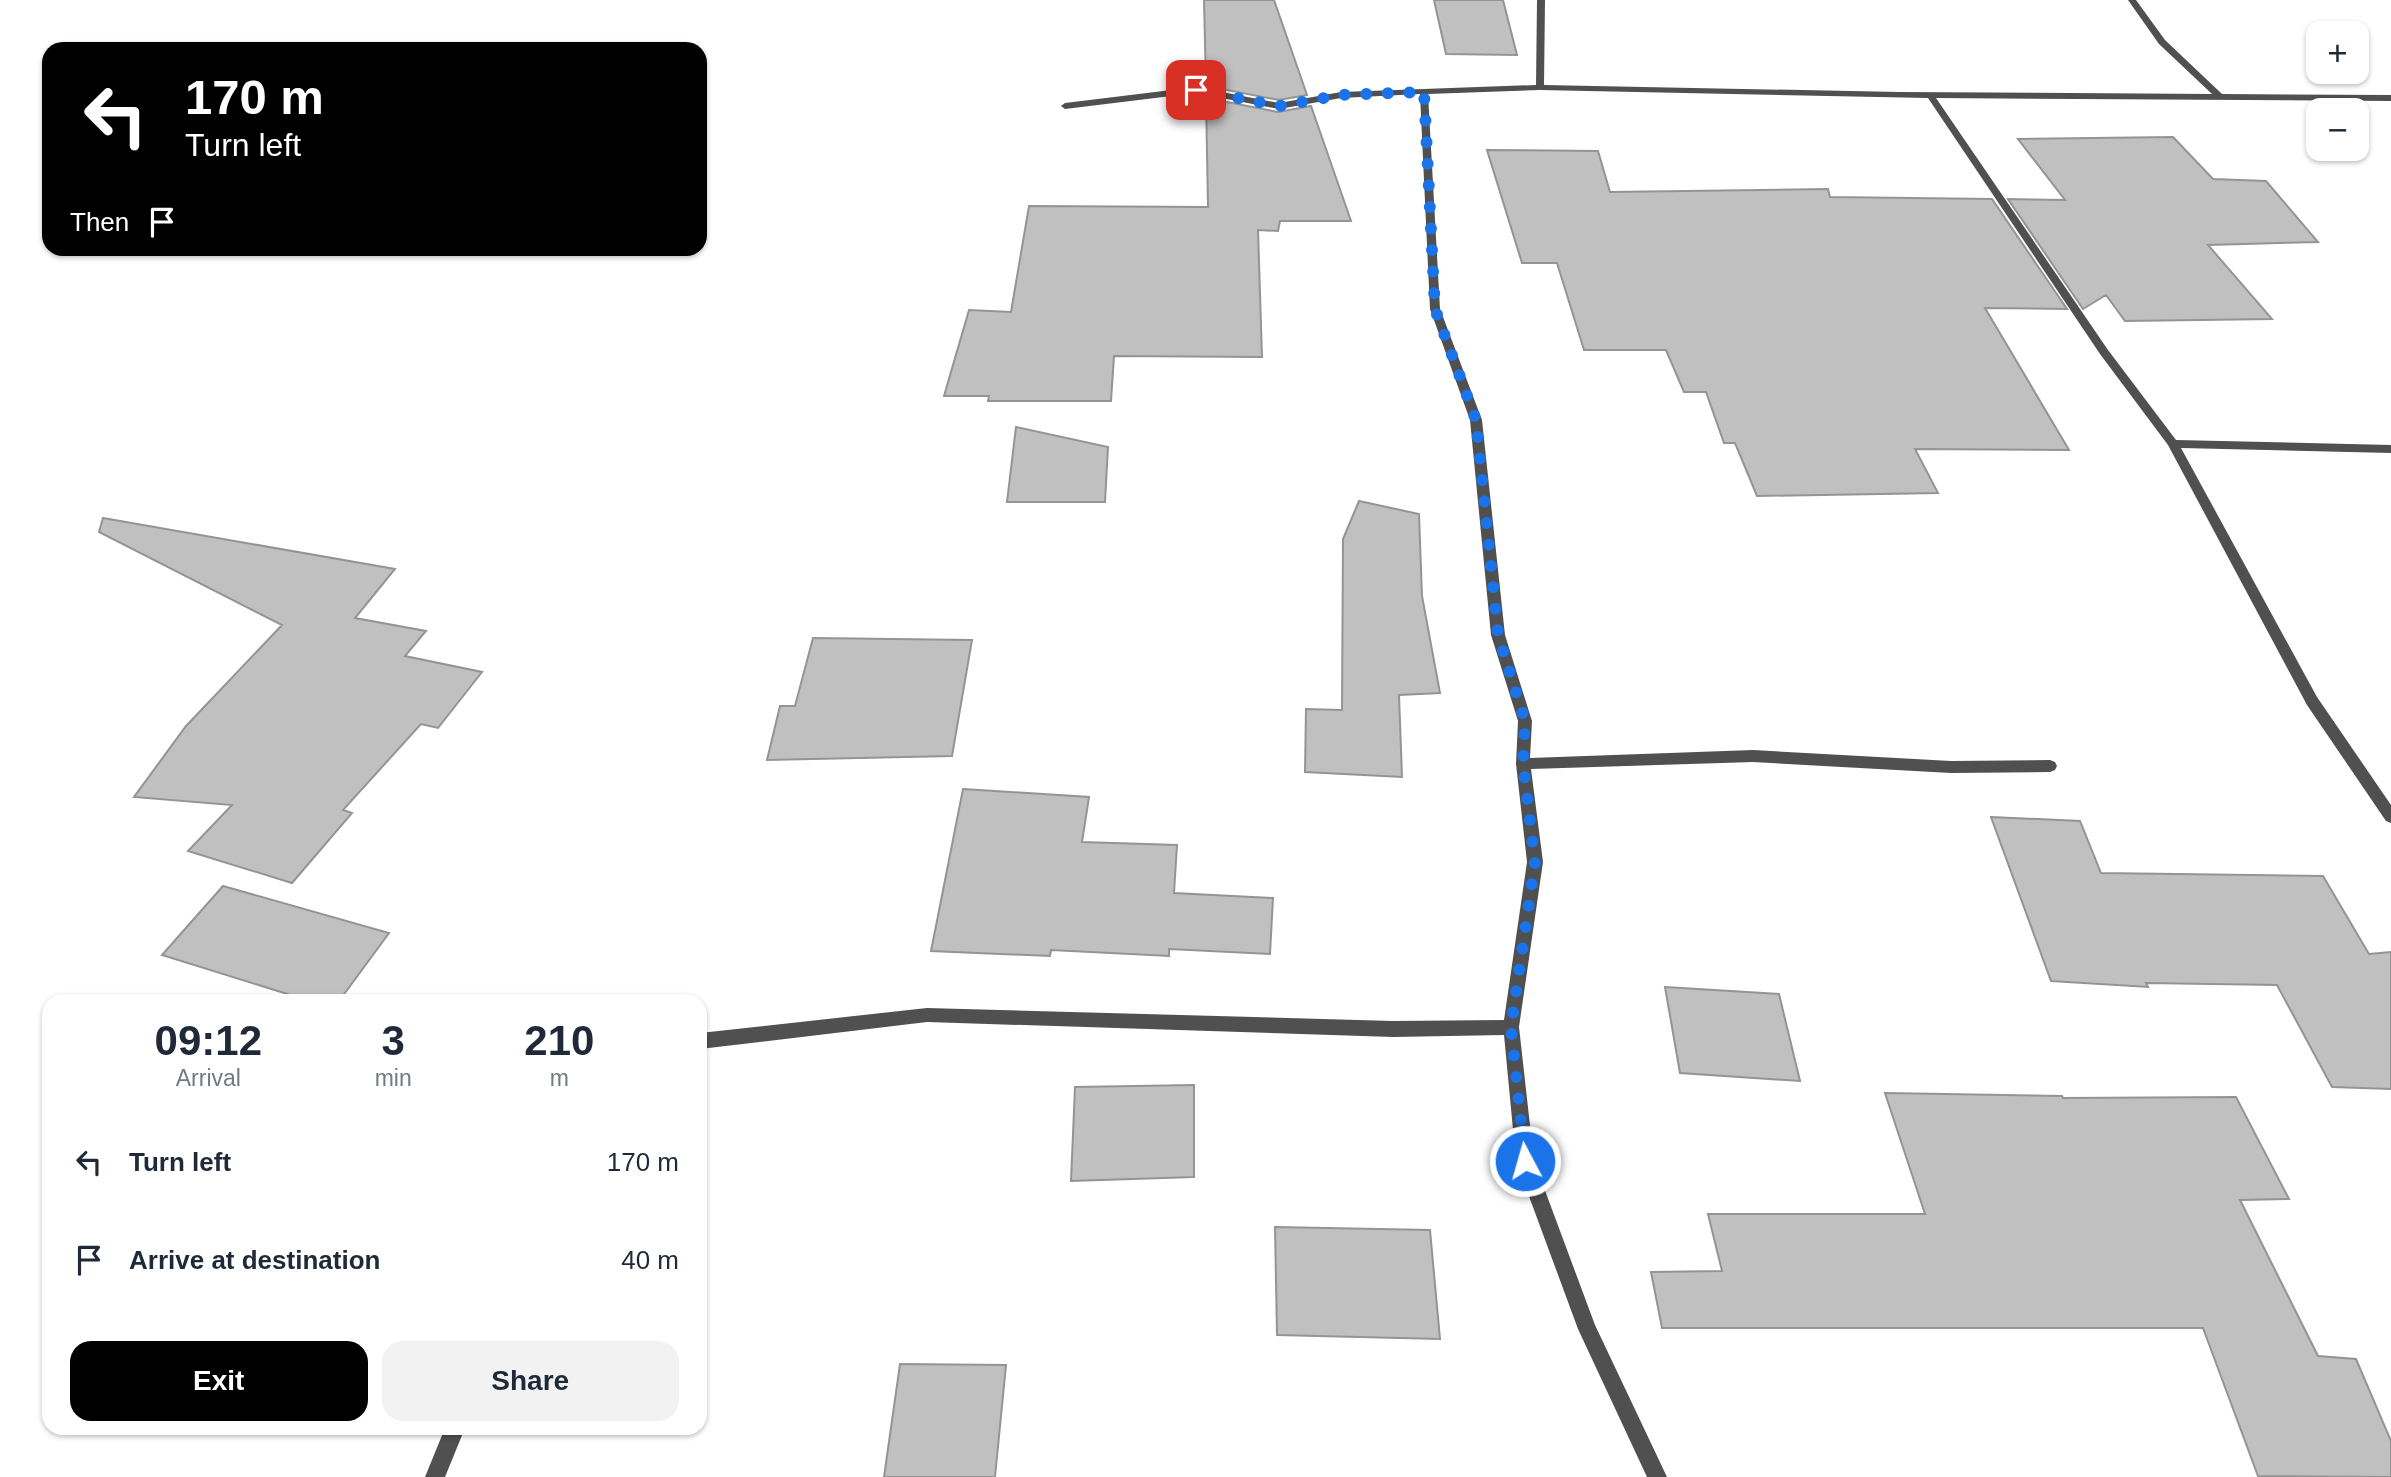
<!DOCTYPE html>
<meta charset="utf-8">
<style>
body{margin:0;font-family:Helvetica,sans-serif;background:#f2f2f3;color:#1f2937;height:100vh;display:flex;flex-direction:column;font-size:26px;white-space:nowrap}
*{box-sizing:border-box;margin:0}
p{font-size:23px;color:#747a83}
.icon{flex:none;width:38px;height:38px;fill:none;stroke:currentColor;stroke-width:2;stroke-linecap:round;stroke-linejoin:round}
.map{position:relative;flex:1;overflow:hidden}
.drawer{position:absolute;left:42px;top:994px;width:665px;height:441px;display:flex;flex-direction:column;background:#fff;border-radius:21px;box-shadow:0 2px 5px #0004}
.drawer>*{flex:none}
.guide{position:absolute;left:42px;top:42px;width:665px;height:214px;border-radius:21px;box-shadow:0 2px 5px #0004;background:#000;color:#fff;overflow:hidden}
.controls{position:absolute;left:2306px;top:21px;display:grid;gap:14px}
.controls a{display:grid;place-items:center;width:63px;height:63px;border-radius:14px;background:#fff;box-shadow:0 2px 5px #0004;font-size:35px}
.pin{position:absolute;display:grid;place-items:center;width:60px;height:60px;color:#fff;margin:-30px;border-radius:14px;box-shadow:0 4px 10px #0006}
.me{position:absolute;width:77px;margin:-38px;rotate:354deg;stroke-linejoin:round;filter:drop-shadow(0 0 5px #0008)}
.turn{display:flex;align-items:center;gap:24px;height:147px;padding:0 28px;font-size:32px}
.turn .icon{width:91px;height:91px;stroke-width:2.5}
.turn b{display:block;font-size:49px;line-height:60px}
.then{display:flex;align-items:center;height:66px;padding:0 28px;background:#0003;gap:14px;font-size:26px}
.eta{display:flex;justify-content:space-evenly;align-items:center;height:119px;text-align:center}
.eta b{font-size:42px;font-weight:700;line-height:49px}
.action{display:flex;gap:14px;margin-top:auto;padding:14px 28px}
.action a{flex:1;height:80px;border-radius:21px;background:#000;color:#fff;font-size:28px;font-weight:700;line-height:80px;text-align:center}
.action a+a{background:#f2f2f3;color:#1f2937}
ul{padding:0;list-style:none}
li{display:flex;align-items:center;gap:21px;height:98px;padding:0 28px}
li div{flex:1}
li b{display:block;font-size:26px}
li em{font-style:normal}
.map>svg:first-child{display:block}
.building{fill:#c0c0c0;stroke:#949494;stroke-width:2}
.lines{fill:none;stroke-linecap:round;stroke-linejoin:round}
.minor{fill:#505050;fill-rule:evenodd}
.route{stroke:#1a73e8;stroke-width:12;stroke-dasharray:0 21.6}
</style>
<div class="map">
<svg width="2391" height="1477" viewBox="0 0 2391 1477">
<rect width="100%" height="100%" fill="#fff"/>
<!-- building -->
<path class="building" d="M 1204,0 L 1274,0 L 1307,95 L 1279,100 L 1206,86 Z
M 1434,0 L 1503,0 L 1517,55 L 1446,54 Z
M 1206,98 L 1278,112 L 1311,106 L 1351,221 L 1280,221 L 1278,231 L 1258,230 L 1262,357 L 1114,356 L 1111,401 L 988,401 L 989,396 L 944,396 L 969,310 L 1011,312 L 1029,206 L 1208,207 Z
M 2173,137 L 2213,179 L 2266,181 L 2318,242 L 2208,245 L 2272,319 L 2125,321 L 2106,295 L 2083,309 L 2008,199 L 2065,200 L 2018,139 Z
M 1487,150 L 1598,151 L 1610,192 L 1828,189 L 1830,197 L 1992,199 L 2067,309 L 1985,308 L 2069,450 L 1915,449 L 1938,493 L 1757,496 L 1735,443 L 1724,443 L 1706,392 L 1684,392 L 1666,350 L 1584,350 L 1557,263 L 1522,263 Z
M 1016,427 L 1108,447 L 1105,502 L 1007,502 Z
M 1359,501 L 1419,514 L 1422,596 L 1440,693 L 1399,695 L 1402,777 L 1305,772 L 1306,709 L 1342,710 L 1343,539 Z
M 103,518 L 395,569 L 355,618 L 426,631 L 405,656 L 482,672 L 438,728 L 421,724 L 343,810 L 352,813 L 292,883 L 188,851 L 232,805 L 134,797 L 186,726 L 282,625 L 99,532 Z
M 813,638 L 972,640 L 952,756 L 767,760 L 780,706 L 795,706 Z
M 963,789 L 1089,797 L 1082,842 L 1177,845 L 1174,893 L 1273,898 L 1270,954 L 1169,949 L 1169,956 L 1051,950 L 1050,956 L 931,951 Z
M 1991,817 L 2080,821 L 2101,873 L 2323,876 L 2369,954 L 2391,952 L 2391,1089 L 2332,1087 L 2277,985 L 2146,983 L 2148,987 L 2051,981 Z
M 223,886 L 389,933 L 339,1001 L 310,1001 L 162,955 Z
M 1665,987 L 1779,994 L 1800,1081 L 1680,1073 Z
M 1194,1085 L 1194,1177 L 1071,1181 L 1075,1087 Z
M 1885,1093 L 2062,1096 L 2063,1098 L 2236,1097 L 2289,1199 L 2240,1200 L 2318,1356 L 2356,1359 L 2391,1441 L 2391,1477 L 2258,1476 L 2203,1328 L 1662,1328 L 1651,1272 L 1722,1271 L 1708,1214 L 1925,1214 Z
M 1275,1227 L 1430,1230 L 1440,1339 L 1277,1335 Z
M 900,1364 L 1006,1365 L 995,1477 L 884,1477 Z"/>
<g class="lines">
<!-- minor -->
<path class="minor" d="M 1537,0 L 1545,0 L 1544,85 L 1899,92 L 2212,94 L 2159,44 L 2128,0 L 2136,0 L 2165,40 L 2222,94 L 2391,95 L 2391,101 L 1936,98 L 2108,350 L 2176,440 L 2391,445 L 2391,453 L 2181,448 L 2317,697 L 2391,805 L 2391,823 L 2386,821 L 2307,705 L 2168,445 L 2100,354 L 1928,98 L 1540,90 L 1428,94 L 1440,309 L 1482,420 L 1505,635 L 1532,721 L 1530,758 L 1753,750 L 1951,761 L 2050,760 L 2055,762 L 2057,766 L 2055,770 L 2050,772 L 1951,773 L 1753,762 L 1531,769 L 1543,862 L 1519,1027 L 1534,1161 L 1595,1325 L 1667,1477 L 1647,1477 L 1578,1329 L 1516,1161 L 1504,1035 L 1393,1037 L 927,1022 L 700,1049 L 700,1033 L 927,1008 L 1393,1021 L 1504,1020 L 1527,862 L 1516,764 L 1518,721 L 1491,635 L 1470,420 L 1430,309 L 1420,94 L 1341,98 L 1279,109 L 1196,93 L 1065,109 L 1061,106 L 1065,103 L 1196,87 L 1279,103 L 1341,92 L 1536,85 Z
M 445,1428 L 465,1428 L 445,1477 L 425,1477 Z"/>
</g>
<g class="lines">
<!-- route -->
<path class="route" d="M 1196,90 L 1279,106 L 1341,95 L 1424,92 L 1435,309 L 1476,420 L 1498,635 L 1525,721 L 1523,764 L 1535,862 L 1511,1027 L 1525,1161"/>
</g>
</svg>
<div class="controls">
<a>+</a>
<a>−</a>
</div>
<div class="pin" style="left:1196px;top:90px;background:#d93025"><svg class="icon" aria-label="arrive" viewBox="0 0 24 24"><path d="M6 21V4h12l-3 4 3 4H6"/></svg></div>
<svg class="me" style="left:1525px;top:1161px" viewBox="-20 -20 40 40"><circle r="17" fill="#1a73e8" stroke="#fff" stroke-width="3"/><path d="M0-11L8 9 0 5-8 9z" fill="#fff"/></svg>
<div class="guide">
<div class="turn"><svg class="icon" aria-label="left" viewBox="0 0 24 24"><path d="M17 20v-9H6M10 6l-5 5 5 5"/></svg><div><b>170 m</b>Turn left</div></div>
<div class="then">Then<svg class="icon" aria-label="arrive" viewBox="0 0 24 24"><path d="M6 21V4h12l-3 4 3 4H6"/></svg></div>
</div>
<section class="drawer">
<div class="eta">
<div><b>09:12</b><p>Arrival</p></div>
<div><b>3</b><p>min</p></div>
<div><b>210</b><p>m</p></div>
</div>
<ul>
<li><svg class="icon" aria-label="left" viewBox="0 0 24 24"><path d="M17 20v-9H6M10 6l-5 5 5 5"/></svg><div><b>Turn left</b></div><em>170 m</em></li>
<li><svg class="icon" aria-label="arrive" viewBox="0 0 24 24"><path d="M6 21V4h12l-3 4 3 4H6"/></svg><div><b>Arrive at destination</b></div><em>40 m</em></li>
</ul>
<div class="action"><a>Exit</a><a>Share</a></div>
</section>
</div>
